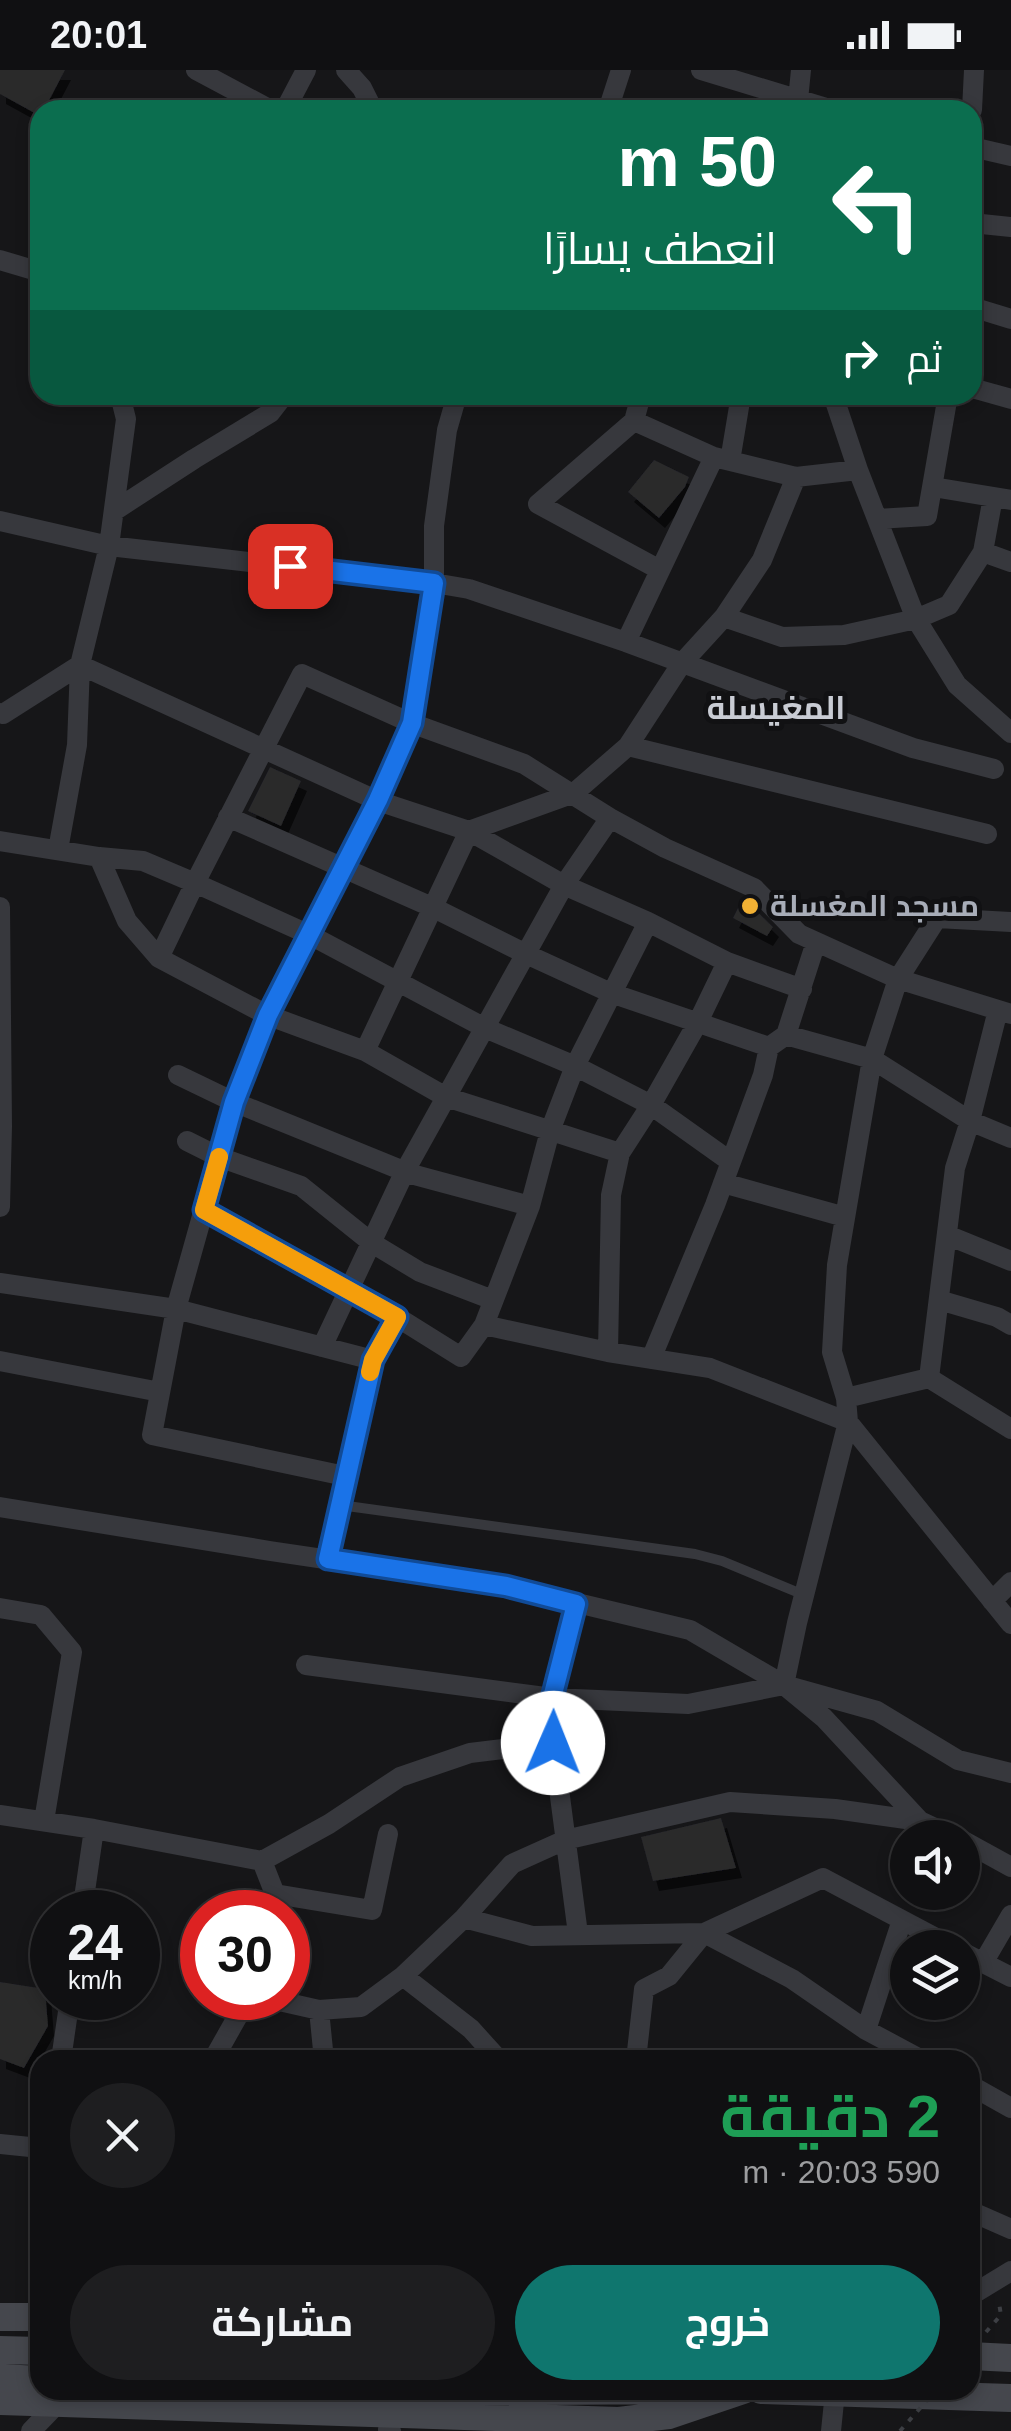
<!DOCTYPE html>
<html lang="ar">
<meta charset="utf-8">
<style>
body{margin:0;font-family:Helvetica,Cairo,sans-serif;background:#1e1e20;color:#f1f3f6;direction:rtl;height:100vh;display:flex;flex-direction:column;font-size:38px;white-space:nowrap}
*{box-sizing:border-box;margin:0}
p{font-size:32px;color:#9c9d9f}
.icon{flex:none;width:55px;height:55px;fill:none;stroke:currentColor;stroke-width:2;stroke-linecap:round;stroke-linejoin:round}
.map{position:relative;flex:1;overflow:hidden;direction:ltr}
.drawer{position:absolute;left:30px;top:1980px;width:950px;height:350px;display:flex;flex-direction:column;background:#101012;border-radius:30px;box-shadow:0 5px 15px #0003,0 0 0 2px #303032;direction:rtl}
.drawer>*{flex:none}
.top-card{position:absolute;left:30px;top:30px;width:952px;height:305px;border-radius:30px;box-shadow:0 5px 15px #0003,0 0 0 2px #303032;direction:rtl;background:#0b6e4f;color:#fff;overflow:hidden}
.fabs{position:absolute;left:890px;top:1750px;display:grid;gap:20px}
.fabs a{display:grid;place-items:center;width:90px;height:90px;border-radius:50%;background:#101012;box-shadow:0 5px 15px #0003,0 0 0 2px #303032;font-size:50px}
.speed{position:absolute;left:30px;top:1820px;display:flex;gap:20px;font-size:50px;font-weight:700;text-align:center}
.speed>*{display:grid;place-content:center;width:130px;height:130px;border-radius:50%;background:#101012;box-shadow:0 5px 15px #0003,0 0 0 2px #303032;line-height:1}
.speed small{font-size:25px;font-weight:400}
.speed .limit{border:15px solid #d22;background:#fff;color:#111}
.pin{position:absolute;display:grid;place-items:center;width:85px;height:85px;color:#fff;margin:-42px;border-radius:20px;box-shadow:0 5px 15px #0006}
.me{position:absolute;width:110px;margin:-55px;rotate:1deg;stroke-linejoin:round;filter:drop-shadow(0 0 8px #0008)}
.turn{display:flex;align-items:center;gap:35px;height:210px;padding:0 40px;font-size:45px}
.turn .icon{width:130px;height:130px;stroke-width:2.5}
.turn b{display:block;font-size:70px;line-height:85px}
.then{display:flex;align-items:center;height:95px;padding:0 40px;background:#0003;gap:20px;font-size:38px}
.round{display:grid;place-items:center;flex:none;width:105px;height:105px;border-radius:52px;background:#1e1e20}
.overview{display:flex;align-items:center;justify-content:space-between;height:170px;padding:0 40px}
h1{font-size:60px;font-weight:700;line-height:75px;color:#1e9e55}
.action{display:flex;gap:20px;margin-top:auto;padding:20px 40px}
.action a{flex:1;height:115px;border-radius:60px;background:#0f766e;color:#fff;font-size:40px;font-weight:700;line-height:115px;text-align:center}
.action a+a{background:#1e1e20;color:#f1f3f6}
.status{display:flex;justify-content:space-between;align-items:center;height:70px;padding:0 50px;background:#101012;direction:ltr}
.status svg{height:28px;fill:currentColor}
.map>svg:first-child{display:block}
.building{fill:#29292c;filter:url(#shadow)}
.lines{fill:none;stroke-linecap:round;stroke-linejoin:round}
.path{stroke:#3d3f44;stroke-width:4;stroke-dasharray:5 8;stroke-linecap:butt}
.lane{stroke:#37383d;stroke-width:10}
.street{stroke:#37383d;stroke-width:20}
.secondary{stroke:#45474d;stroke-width:28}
.path-bridge{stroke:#3d3f44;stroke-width:4;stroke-dasharray:5 8;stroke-linecap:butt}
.route-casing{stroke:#114b97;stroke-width:25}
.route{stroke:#1a73e8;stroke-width:18}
.slow{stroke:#f59e0b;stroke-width:18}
.poi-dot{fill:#f2b134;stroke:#111113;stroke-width:4}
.labels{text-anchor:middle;stroke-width:10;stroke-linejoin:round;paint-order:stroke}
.poi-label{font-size:30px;font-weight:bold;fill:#a8adb8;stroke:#111113;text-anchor:start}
.neighbourhood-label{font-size:32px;font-weight:bold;fill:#c9ccd4;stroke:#111113}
</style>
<div class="status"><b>20:01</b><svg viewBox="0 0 49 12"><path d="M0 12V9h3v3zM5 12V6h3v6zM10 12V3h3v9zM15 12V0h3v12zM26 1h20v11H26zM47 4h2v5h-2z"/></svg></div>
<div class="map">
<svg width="1011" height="2361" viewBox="0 0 1011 2361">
<defs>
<filter id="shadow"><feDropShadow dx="6" dy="10" stdDeviation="0" flood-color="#0009"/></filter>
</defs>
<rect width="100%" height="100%" fill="#161618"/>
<!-- building -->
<path class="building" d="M 0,0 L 65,0 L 44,40 L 40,40 L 40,46 L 0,24 Z
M 654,390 L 689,407 L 685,417 L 659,448 L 628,422 Z
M 270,697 L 301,711 L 281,756 L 248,741 Z
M 743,828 L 773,857 L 767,866 L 733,848 Z
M 721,1748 L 736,1798 L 653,1811 L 641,1767 Z
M 0,1912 L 45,1919 L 48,1956 L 24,1998 L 0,1989 Z"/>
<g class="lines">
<!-- path -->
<path class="path" d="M 986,2262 L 1001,2245 L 999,2233"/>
<!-- lane -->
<path class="lane" d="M 340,1435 L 695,1484 L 722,1491 L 804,1525
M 35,2246 L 40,2207"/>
<!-- street -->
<path class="street" d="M 196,0 L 271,40
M 346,0 L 362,18 L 373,40
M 701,0 L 833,40
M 285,40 L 306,0
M 608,40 L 621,0
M 797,40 L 801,0
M 972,40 L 974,0
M 972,77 L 1011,86
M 972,153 L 1011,157
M 0,190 L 40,202
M 972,237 L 1011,249
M 972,318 L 1011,329
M 833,325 L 858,400 L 916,549 L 957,615 L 1011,663
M 634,351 L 641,325
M 730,391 L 741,325
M 933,417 L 1011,430
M 114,441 L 194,389 L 270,343 L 284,325
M 877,449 L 927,446 L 948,325
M 0,451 L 109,476 L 434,513 L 469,519 L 626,572 L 913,678 L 994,699
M 983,482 L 1011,492
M 660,500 L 538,434 L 634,351 L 714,387 L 796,407 L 858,400
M 724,547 L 782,567 L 844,565 L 916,549 L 949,535 L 983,482 L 993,427
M 626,572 L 714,387
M 0,643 L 3,644 L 80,595 L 378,731 L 469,761 L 564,815 L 648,852 L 727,892 L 802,919
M 628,676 L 987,764
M 228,747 L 434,838 L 526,884 L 611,923 L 769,977
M 0,771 L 99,787 L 143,791 L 195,813 L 310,865 L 485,958 L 575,996 L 651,1035 L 731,1092
M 58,780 L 77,675 L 80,595 L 109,476 L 126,349 L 120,325
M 99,787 L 127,851 L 159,888 L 267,945 L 365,981 L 446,1027 L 620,1083
M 0,837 L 2,1056 L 0,1137
M 159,888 L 195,813 L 302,604 L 411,653 L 524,694 L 610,748 L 665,778 L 754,818 L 799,864 L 898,909 L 1011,944
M 786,965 L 872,989 L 970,1051 L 1011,1068
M 365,981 L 469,761 L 574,723 L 628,676 L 682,593 L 724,547 L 762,490 L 796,407
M 178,1005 L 234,1032 L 411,1104 L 530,1136
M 187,1071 L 219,1087 L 301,1116 L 372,1173 L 420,1202 L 493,1230
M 723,1113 L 845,1147
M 204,1140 L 397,1247 L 461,1287 L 484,1255 L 530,1136 L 550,1061 L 575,996 L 648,852
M 947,1165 L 1011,1191
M 0,1213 L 176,1239 L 373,1290
M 939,1230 L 997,1247 L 1011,1255
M 484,1255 L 608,1282 L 710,1298 L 848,1352 L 1011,1554
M 322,1277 L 405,1101 L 564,815 L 610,748
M 608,1282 L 611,1125 L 620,1083 L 651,1035 L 698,952 L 727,892
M 651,1289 L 715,1135 L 763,1005 L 769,977 L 786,965 L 816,872
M 0,1291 L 160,1322
M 929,1308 L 955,1098 L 970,1051 L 998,940
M 846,1328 L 929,1308 L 1011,1359
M 345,1406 L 152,1365 L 176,1239 L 234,1032 L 267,945 L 378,731 L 411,653 L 434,513 L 434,456 L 447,360 L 457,325
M 0,1437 L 270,1481 L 506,1516 L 690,1560 L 784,1615 L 824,1648 L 920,1751
M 328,1489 L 373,1290 L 397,1247
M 992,1531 L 1011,1512
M 576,1534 L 553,1628 L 553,1673 L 578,1864
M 0,1538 L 41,1545 L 72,1582 L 44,1751
M 306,1595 L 553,1628 L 688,1634 L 784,1615 L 877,1641 L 958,1690 L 1011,1703
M 784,1615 L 797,1553 L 848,1352 L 846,1328 L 832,1282 L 837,1195 L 872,989 L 898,909 L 937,848 L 1011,852
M 0,1745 L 94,1759 L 262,1791 L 275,1824 L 271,1842
M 962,1770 L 1011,1797
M 262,1791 L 329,1754 L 400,1707 L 470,1683 L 553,1673
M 275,1824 L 372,1840 L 388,1764
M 82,1842 L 94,1759
M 464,1848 L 532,1866 L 704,1863 L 792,1909 L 866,1960 L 922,1990
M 962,1882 L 1011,1907
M 983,1893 L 1011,1845
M 403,1906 L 471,1959 L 499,1990
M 266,1928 L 319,1940 L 361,1937 L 403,1906 L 464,1848 L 512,1794 L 565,1770 L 730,1732 L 835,1739 L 920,1751 L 956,1768
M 319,1940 L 324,1990
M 866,1960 L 902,1850
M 61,1990 L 70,1928
M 213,1990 L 248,1928
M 636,1990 L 644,1919 L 669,1906 L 704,1863 L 823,1808 L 955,1878
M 970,2015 L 1011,2038
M 0,2074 L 40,2078
M 970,2141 L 1011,2159
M 970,2226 L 1011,2201
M 388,2359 L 391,2361
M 31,2361 L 57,2334
M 831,2361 L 835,2322"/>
<!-- secondary -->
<path class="secondary" d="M 0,2247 L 40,2247
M 0,2280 L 40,2281
M 970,2286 L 1011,2288
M 0,2308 L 40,2310
M 368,2320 L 423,2322 L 677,2320
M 761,2320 L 1011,2328
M 0,2331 L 619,2351 L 669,2345 L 743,2320"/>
<!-- path-bridge -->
<path class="path-bridge" d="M 900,2361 L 936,2320"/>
</g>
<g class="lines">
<defs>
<path id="route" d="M 290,496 L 434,513 L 412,653 L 378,730 L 268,945 L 234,1032 L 204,1140 L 397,1247 L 373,1290 L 328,1489 L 506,1516 L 576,1534 L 552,1628 L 553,1673"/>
</defs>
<!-- route casing -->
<use href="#route" class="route-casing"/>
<!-- route -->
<use href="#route" class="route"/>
<!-- slow -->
<path class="slow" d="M 219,1087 L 204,1140 L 397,1247 L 373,1290 L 370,1302"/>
</g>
<!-- markers -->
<circle class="poi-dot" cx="750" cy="836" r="10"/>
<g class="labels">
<!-- poi labels -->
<g class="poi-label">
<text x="770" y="846">مسجد المغسلة</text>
</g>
<!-- neighbourhood labels -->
<g class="neighbourhood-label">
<text x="776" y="649">المغيسلة</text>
</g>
</g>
</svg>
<div class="fabs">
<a><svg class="icon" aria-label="sound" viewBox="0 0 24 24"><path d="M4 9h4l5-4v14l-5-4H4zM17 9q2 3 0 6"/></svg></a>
<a><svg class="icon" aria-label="layers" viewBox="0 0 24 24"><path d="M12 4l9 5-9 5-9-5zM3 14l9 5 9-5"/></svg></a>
</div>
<div class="speed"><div>24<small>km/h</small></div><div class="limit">30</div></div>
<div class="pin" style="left:290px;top:496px;background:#d93025"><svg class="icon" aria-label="arrive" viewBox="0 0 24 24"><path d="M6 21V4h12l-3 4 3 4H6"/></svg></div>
<svg class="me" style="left:553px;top:1673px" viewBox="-20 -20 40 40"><circle r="19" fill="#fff"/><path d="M0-13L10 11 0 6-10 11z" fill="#1a73e8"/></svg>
<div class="top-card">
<div class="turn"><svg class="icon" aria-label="left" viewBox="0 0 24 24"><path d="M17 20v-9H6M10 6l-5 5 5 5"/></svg><div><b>50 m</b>انعطف يسارًا</div></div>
<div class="then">ثم<svg class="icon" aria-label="right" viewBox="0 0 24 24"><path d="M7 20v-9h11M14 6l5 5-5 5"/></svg></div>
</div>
<section class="drawer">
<div class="overview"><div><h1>2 دقيقة</h1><p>590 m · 20:03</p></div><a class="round"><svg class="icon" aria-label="close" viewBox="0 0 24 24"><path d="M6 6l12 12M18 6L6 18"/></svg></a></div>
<div class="action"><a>خروج</a><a>مشاركة</a></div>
</section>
</div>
